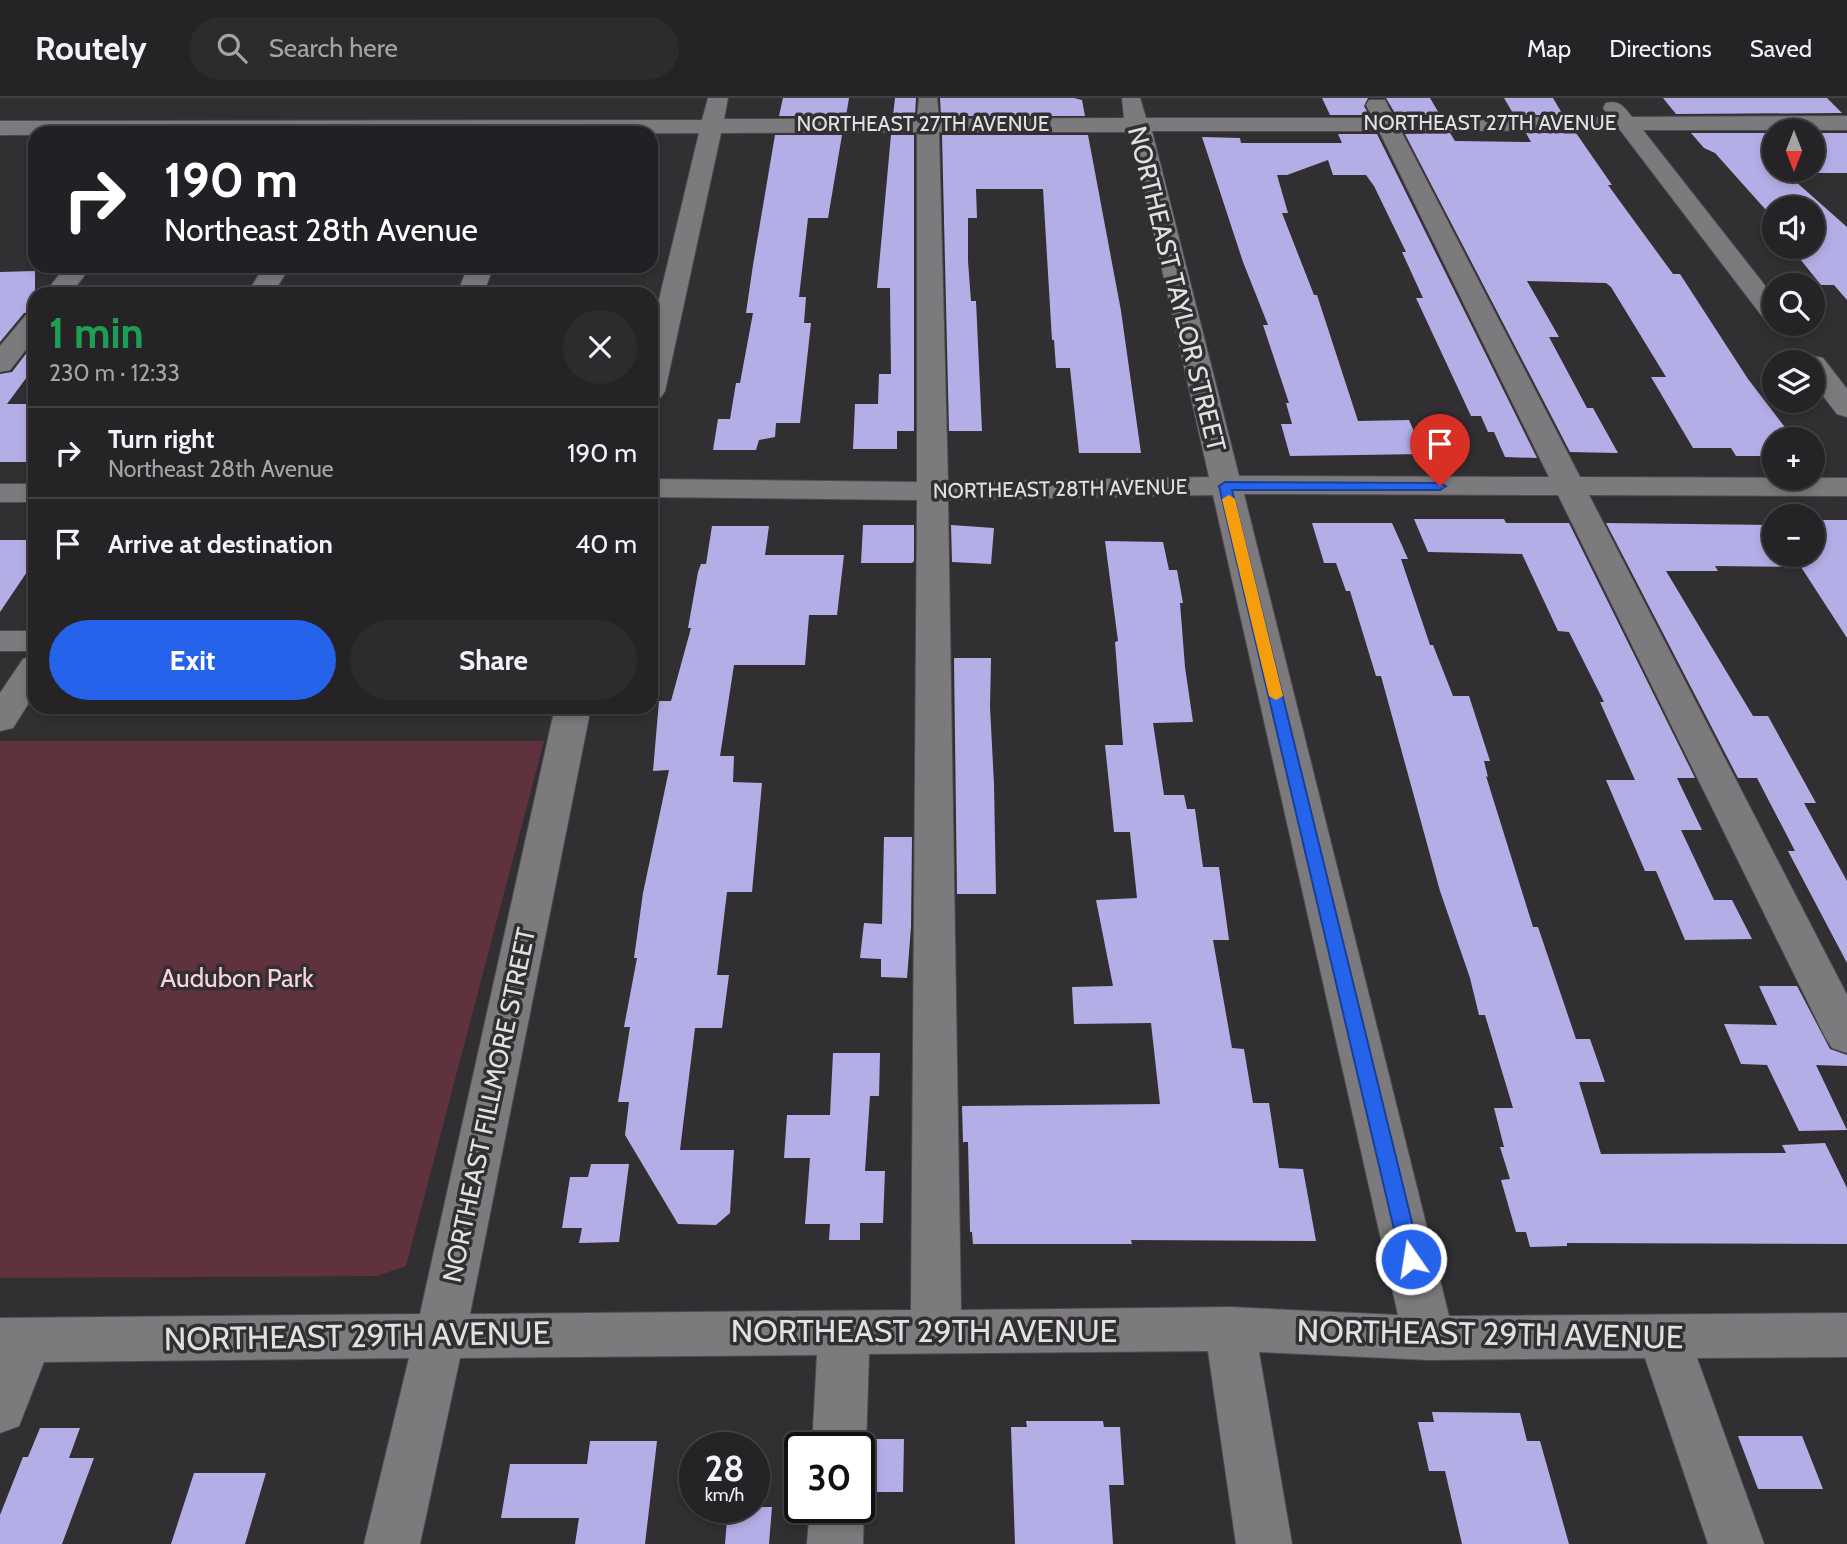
<!DOCTYPE html>
<meta charset="utf-8">
<style>
body{margin:0;font-family:Cabin,sans-serif;background:#2e2b2e;color:#f1f3f6;height:100vh;display:flex;flex-direction:column;font-size:26px;white-space:nowrap}
*{box-sizing:border-box;margin:0}
p{font-size:23px;color:#a4a4a7}
.icon{flex:none;width:38px;height:38px;fill:none;stroke:currentColor;stroke-width:2;stroke-linecap:round;stroke-linejoin:round}
.map{position:relative;flex:1;overflow:hidden}
.sheet{position:absolute;left:28px;top:189px;width:630px;height:427px;display:flex;flex-direction:column;background:#262326;border-radius:21px;box-shadow:0 4px 10px #0003,0 0 0 2px #424043}
.sheet>*{flex:none}
.top-card{position:absolute;left:28px;top:28px;width:630px;height:147px;border-radius:21px;box-shadow:0 4px 10px #0003,0 0 0 2px #424043;background:#202124;color:#fff;overflow:hidden}
.needle{width:46px;rotate:180deg}
.tools{position:absolute;left:1762px;top:21px;display:grid;gap:14px}
.tools a{display:grid;place-items:center;width:63px;height:63px;border-radius:50%;background:#262326;box-shadow:0 4px 10px #0003,0 0 0 2px #424043;font-size:35px}
.speed{position:absolute;left:679px;top:1334px;display:flex;gap:14px;font-size:35px;font-weight:700;text-align:center}
.speed>*{display:grid;place-content:center;width:91px;height:91px;border-radius:50%;background:#262326;box-shadow:0 4px 10px #0003,0 0 0 2px #424043;line-height:1}
.speed small{font-size:18px;font-weight:400}
.speed .limit{border:4px solid #111;border-radius:10px;background:#fff;color:#111}
.pin{position:absolute;display:grid;place-items:center;width:60px;height:60px;color:#fff;margin:-72px -30px;border-radius:50% 50% 50% 0;rotate:-45deg;box-shadow:0 0 7px #0007}
.pin .icon{rotate:45deg}
.me{position:absolute;width:77px;margin:-38px;rotate:347deg;stroke-linejoin:round;filter:drop-shadow(0 0 5px #0008)}
.turn{display:flex;align-items:center;gap:24px;height:147px;padding:0 21px;font-size:32px}
.turn .icon{width:91px;height:91px;stroke-width:2.5}
.turn b{display:block;font-size:49px;line-height:60px}
.round{display:grid;place-items:center;flex:none;width:74px;height:74px;border-radius:37px;background:#2e2b2e}
.head{display:flex;align-items:center;justify-content:space-between;height:119px;padding:0 21px}
h1{font-size:42px;font-weight:700;line-height:52px;color:#1e9e55}
.primary-button{display:flex;gap:14px;margin-top:auto;padding:14px 21px}
.primary-button a{flex:1;height:80px;border-radius:42px;background:#2563eb;color:#fff;font-size:28px;font-weight:700;line-height:80px;text-align:center}
.primary-button a+a{background:#2e2b2e;color:#f1f3f6}
ul{padding:0;list-style:none}
li{display:flex;align-items:center;gap:21px;height:91px;padding:0 21px;border-top:2px solid #424043}
li div{flex:1}
li b{display:block;font-size:26px}
li em{font-style:normal}
header{display:flex;align-items:center;gap:42px;box-sizing:border-box;height:98px;padding:0 35px;background:#262326;border-bottom:2px solid #424043}
header strong{font-size:33px}
nav{display:flex;gap:38px;margin-inline-start:auto;font-size:24px}
.search{width:490px;height:63px;background:#2e2b2e;display:flex;align-items:center;gap:18px;box-sizing:border-box;padding:0 24px;border-radius:38px;color:#a4a4a7;font-size:26px}
.map>svg:first-child{display:block}
.green{fill:#5f323e}
.building{fill:#b3afe6}
.lines{fill:none;stroke-linecap:round;stroke-linejoin:round}
.minor-casing{stroke:#4d4b4f;stroke-width:2}
.minor{fill:#7d7a7e;fill-rule:evenodd}
.route{fill:#2563eb;stroke:#184099;stroke-width:2}
.slow{fill:#f59e0b}
.labels{text-anchor:middle;stroke-width:7;stroke-linejoin:round;paint-order:stroke}
.far-street-label{font-size:21px;fill:#e2e0e3;stroke:#322f33}
.street-label{font-size:26px;fill:#e2e0e3;stroke:#322f33}
.park-label{font-size:26px;fill:#fad4dc;stroke:#322f33}
.near-street-label{font-size:32px;fill:#e2e0e3;stroke:#322f33}
</style>
<header>
<strong>Routely</strong>
<div class="search"><svg class="icon" aria-label="search" viewBox="0 0 24 24"><circle cx="10" cy="10" r="6"/><path d="M15 15l6 6"/></svg>Search here</div>
<nav><a>Map</a><a>Directions</a><a>Saved</a></nav>
</header>
<div class="map">
<svg width="1847" height="1446" viewBox="0 0 1847 1446">
<rect width="100%" height="100%" fill="#322f33"/>
<!-- green -->
<path class="green" d="M 0,643 L 544,643 L 406,1168 L 377,1178 L 0,1180 Z"/>
<!-- building -->
<path class="building" d="M 783,0 L 849,0 L 846,18 L 779,18 Z
M 895,0 L 916,0 L 915,18 L 893,18 Z
M 940,0 L 1074,0 L 1082,2 L 1085,18 L 941,18 Z
M 1322,0 L 1368,0 L 1364,8 L 1369,17 L 1330,17 Z
M 1386,0 L 1430,0 L 1440,17 L 1396,17 Z
M 1504,0 L 1553,0 L 1563,17 L 1514,17 Z
M 1663,0 L 1827,0 L 1842,15 L 1676,16 Z
M 1450,35 L 1455,43 L 1531,44 L 1526,35 L 1576,35 L 1612,87 L 1608,87 L 1673,176 L 1680,176 L 1748,281 L 1794,341 L 1774,341 L 1774,358 L 1736,358 L 1731,350 L 1693,350 L 1651,279 L 1666,279 L 1611,189 L 1606,185 L 1527,183 L 1559,239 L 1549,239 L 1587,310 L 1593,310 L 1618,355 L 1570,354 L 1405,36 Z
M 1691,35 L 1774,35 L 1774,72 L 1813,72 L 1813,35 L 1847,35 L 1847,75 L 1786,75 L 1847,129 L 1847,202 L 1834,187 L 1821,187 L 1792,151 L 1813,149 L 1813,110 L 1774,110 L 1774,121 L 1715,55 L 1704,50 Z
M 1338,36 L 1377,36 L 1537,360 L 1505,359 L 1494,334 L 1488,334 L 1481,318 L 1471,318 L 1416,200 L 1423,200 L 1402,154 L 1406,154 L 1374,88 L 1366,77 L 1333,77 L 1328,62 L 1287,77 L 1277,77 L 1288,115 L 1282,115 L 1314,197 L 1317,197 L 1358,323 L 1409,322 L 1424,356 L 1290,358 L 1281,326 L 1292,326 L 1286,305 L 1289,305 L 1263,227 L 1268,227 L 1243,164 L 1202,39 L 1240,40 L 1241,45 L 1342,45 Z
M 775,37 L 842,37 L 828,120 L 808,120 L 799,199 L 806,199 L 804,225 L 811,225 L 800,325 L 776,325 L 775,339 L 759,342 L 756,352 L 713,352 L 718,321 L 730,321 L 736,285 L 740,285 L 753,215 L 746,215 L 753,167 Z
M 891,37 L 914,37 L 914,333 L 897,333 L 897,351 L 853,351 L 855,306 L 878,306 L 879,276 L 891,276 L 890,190 L 877,190 Z
M 942,37 L 1088,37 L 1121,213 L 1141,355 L 1079,355 L 1070,270 L 1056,270 L 1054,242 L 1052,242 L 1043,91 L 976,91 L 977,120 L 968,120 L 968,163 L 971,203 L 976,203 L 982,333 L 949,333 Z
M 35,173 L 35,213 L 24,215 L 0,244 L 0,174 Z
M 35,244 L 35,268 L 7,306 L 35,306 L 35,364 L 0,364 L 0,276 L 12,274 Z
M 1414,421 L 1504,421 L 1506,425 L 1569,425 L 1695,680 L 1677,680 L 1702,732 L 1681,732 L 1714,802 L 1732,802 L 1752,841 L 1685,842 L 1656,773 L 1645,773 L 1606,682 L 1635,682 L 1600,604 L 1604,604 L 1569,534 L 1558,533 L 1522,456 L 1428,454 Z
M 1813,422 L 1847,422 L 1847,540 L 1801,469 L 1715,468 L 1718,473 L 1666,473 L 1753,618 L 1768,618 L 1816,705 L 1804,705 L 1847,783 L 1847,865 L 1788,753 L 1795,753 L 1757,680 L 1738,680 L 1606,425 L 1774,427 L 1771,423 L 1774,423 L 1774,457 L 1813,457 Z
M 1312,425 L 1392,425 L 1408,461 L 1401,461 L 1430,547 L 1433,547 L 1453,598 L 1469,598 L 1490,663 L 1484,663 L 1488,679 L 1486,678 L 1533,829 L 1538,829 L 1576,941 L 1590,941 L 1605,984 L 1579,984 L 1601,1056 L 1786,1055 L 1782,1047 L 1825,1045 L 1847,1090 L 1847,1146 L 1567,1145 L 1567,1148 L 1530,1149 L 1526,1134 L 1516,1134 L 1501,1082 L 1510,1081 L 1500,1049 L 1504,1049 L 1494,1010 L 1513,1010 L 1485,917 L 1479,917 L 1470,880 L 1440,793 L 1381,578 L 1376,578 L 1350,493 L 1346,493 L 1336,465 L 1324,465 Z
M 863,427 L 914,427 L 914,463 L 912,465 L 861,465 Z
M 951,427 L 994,430 L 991,466 L 952,464 Z
M 712,428 L 769,428 L 765,457 L 844,457 L 837,517 L 809,517 L 805,567 L 734,567 L 720,658 L 734,658 L 733,684 L 762,685 L 752,794 L 727,794 L 717,877 L 729,877 L 722,930 L 695,930 L 680,1052 L 734,1052 L 730,1115 L 716,1127 L 678,1126 L 625,1037 L 629,1004 L 618,1004 L 630,929 L 624,929 L 637,860 L 634,860 L 643,795 L 669,672 L 653,673 L 659,603 L 671,603 L 691,530 L 688,530 L 698,474 L 701,466 L 706,466 Z
M 0,442 L 35,442 L 35,462 L 0,514 Z
M 1105,443 L 1163,444 L 1169,472 L 1177,472 L 1183,505 L 1180,505 L 1185,569 L 1193,624 L 1153,625 L 1164,697 L 1184,697 L 1187,711 L 1195,711 L 1203,769 L 1219,769 L 1229,842 L 1213,842 L 1232,950 L 1244,951 L 1253,1005 L 1269,1005 L 1279,1070 L 1303,1071 L 1316,1143 L 1131,1142 L 1132,1146 L 973,1146 L 972,1134 L 970,1134 L 968,1044 L 963,1044 L 962,1008 L 1160,1006 L 1151,925 L 1074,926 L 1072,889 L 1113,888 L 1096,802 L 1137,800 L 1130,734 L 1114,734 L 1105,647 L 1123,647 L 1115,544 L 1118,543 Z
M 954,560 L 991,560 L 990,609 L 994,686 L 996,796 L 957,796 Z
M 884,739 L 912,739 L 911,829 L 907,880 L 881,879 L 881,861 L 860,860 L 864,825 L 882,826 Z
M 1759,888 L 1797,888 L 1830,951 L 1847,957 L 1847,968 L 1816,967 L 1847,1032 L 1799,1033 L 1767,967 L 1741,966 L 1724,926 L 1777,927 Z
M 833,955 L 880,955 L 879,998 L 870,998 L 865,1073 L 885,1073 L 883,1125 L 860,1125 L 860,1142 L 829,1142 L 830,1126 L 805,1126 L 810,1060 L 784,1060 L 787,1017 L 830,1017 Z
M 591,1066 L 629,1066 L 619,1144 L 579,1145 L 582,1130 L 562,1130 L 570,1079 L 588,1079 Z
M 1432,1314 L 1520,1315 L 1527,1343 L 1540,1343 L 1569,1446 L 1462,1446 L 1445,1373 L 1429,1373 L 1418,1324 L 1434,1324 Z
M 1026,1323 L 1103,1323 L 1104,1329 L 1120,1329 L 1124,1387 L 1109,1387 L 1113,1446 L 1015,1446 L 1011,1329 L 1027,1329 Z
M 40,1330 L 80,1330 L 69,1360 L 94,1360 L 62,1446 L 0,1446 L 0,1417 L 23,1359 L 28,1359 Z
M 1738,1338 L 1802,1338 L 1823,1391 L 1758,1391 Z
M 873,1341 L 904,1341 L 903,1394 L 872,1394 Z
M 590,1343 L 657,1343 L 645,1446 L 575,1446 L 579,1420 L 501,1420 L 510,1366 L 587,1366 Z
M 194,1375 L 266,1375 L 245,1446 L 171,1446 Z
M 728,1409 L 772,1409 L 769,1446 L 725,1446 Z"/>
<g class="lines">
<defs>
<path id="minor" d="M 708,0 L 728,0 L 724,21 L 917,21 L 919,0 L 937,0 L 939,21 L 1124,20 L 1122,0 L 1140,0 L 1146,20 L 1373,20 L 1366,7 L 1369,2 L 1385,2 L 1394,20 L 1610,19 L 1603,10 L 1606,5 C 1620,2 1624,9 1632,19 L 1847,18 L 1847,32 L 1643,32 L 1774,199 L 1774,224 L 1765,222 L 1620,32 L 1401,33 L 1580,379 L 1847,380 L 1847,398 L 1589,397 L 1847,897 L 1847,955 L 1832,950 L 1825,939 L 1558,397 L 1244,396 L 1449,1218 L 1847,1215 L 1847,1259 L 1697,1260 L 1764,1446 L 1708,1446 L 1645,1260 L 1429,1262 L 1259,1254 L 1292,1446 L 1236,1446 L 1208,1253 L 869,1256 L 866,1349 L 859,1363 L 859,1349 L 812,1349 L 817,1257 L 460,1260 L 420,1446 L 364,1446 L 409,1260 L 44,1264 L 19,1328 L 0,1335 L 0,1220 L 420,1216 L 555,609 L 591,609 L 470,1216 L 911,1212 L 917,402 L 651,399 L 651,381 L 917,384 L 917,34 L 721,35 L 665,293 L 661,299 L 651,301 L 651,235 L 699,35 L 0,37 L 0,23 L 702,22 ZM 1152,33 L 1379,33 L 1549,379 L 1239,378 ZM 939,34 L 1128,34 L 1132,39 L 1209,379 L 948,384 ZM 1213,397 L 1398,1217 L 1230,1209 L 961,1212 L 948,402 Z
M 66,168 L 92,168 L 70,196 L 44,196 Z
M 264,168 L 290,168 L 273,196 L 247,196 Z
M 468,168 L 494,168 L 483,196 L 457,196 Z
M 35,215 L 35,240 L 10,272 L 0,274 L 0,248 L 26,217 Z
M 1813,258 L 1823,260 L 1847,291 L 1847,319 L 1837,316 L 1813,285 L 1813,264 L 1800,264 L 1803,260 Z
M 0,386 L 35,386 L 35,404 L 0,404 Z
M 0,533 L 35,533 L 35,553 L 0,553 Z
M 35,558 L 35,595 L 13,630 L 0,633 L 0,595 L 23,561 Z
M 859,1397 L 864,1409 L 863,1446 L 807,1446 L 810,1409 L 859,1409 Z"/>
</defs>
<!-- minor casing -->
<use href="#minor" class="minor-casing"/>
<!-- minor -->
<use href="#minor" class="minor"/>
</g>
<!-- route -->
<path class="route" d="M 1225,384 L 1440,385 L 1446,388 L 1440,392 L 1232,392 L 1421,1161 L 1418,1167 L 1411,1170 L 1404,1167 L 1401,1161 L 1219,388 Z"/>
<!-- slow -->
<path class="slow" d="M 1229,397 L 1235,401 L 1283,598 L 1276,602 L 1269,598 L 1222,401 Z"/>
<g class="labels">
<!-- far-street labels -->
<g class="far-street-label">
<text x="1490" y="32">NORTHEAST 27TH AVENUE</text>
<text x="923" y="33">NORTHEAST 27TH AVENUE</text>
<text transform="translate(1060 391) rotate(-1)" y="7">NORTHEAST 28TH AVENUE</text>
</g>
<!-- street labels -->
<g class="street-label">
<text transform="translate(1177 191) rotate(76)" y="9">NORTHEAST TAYLOR STREET</text>
<text transform="translate(489 1007) rotate(-78)" y="9">NORTHEAST FILLMORE STREET</text>
</g>
<!-- park labels -->
<g class="park-label">
<text x="237" y="889">Audubon Park</text>
</g>
<!-- near-street labels -->
<g class="near-street-label">
<text x="924" y="1244">NORTHEAST 29TH AVENUE</text>
<text transform="translate(1490 1236) rotate(1)" y="11">NORTHEAST 29TH AVENUE</text>
<text transform="translate(357 1238) rotate(-1)" y="11">NORTHEAST 29TH AVENUE</text>
</g>
</g>
</svg>
<div class="tools">
<a><svg class="needle" viewBox="-14 -14 28 28"><path d="M0-13l5 13h-10z" fill="#e53935"/><path d="M0 13l5-13h-10z" fill="#a4a4a7"/></svg></a>
<a><svg class="icon" aria-label="sound" viewBox="0 0 24 24"><path d="M4 9h4l5-4v14l-5-4H4zM17 9q2 3 0 6"/></svg></a>
<a><svg class="icon" aria-label="search" viewBox="0 0 24 24"><circle cx="10" cy="10" r="6"/><path d="M15 15l6 6"/></svg></a>
<a><svg class="icon" aria-label="layers" viewBox="0 0 24 24"><path d="M12 4l9 5-9 5-9-5zM3 14l9 5 9-5"/></svg></a>
<a>+</a>
<a>−</a>
</div>
<div class="speed"><div>28<small>km/h</small></div><div class="limit">30</div></div>
<div class="pin" style="left:1440px;top:388px;background:#d93025"><svg class="icon" aria-label="arrive" viewBox="0 0 24 24"><path d="M6 21V4h12l-3 4 3 4H6"/></svg></div>
<svg class="me" style="left:1411px;top:1161px" viewBox="-20 -20 40 40"><circle r="17" fill="#2563eb" stroke="#fff" stroke-width="3"/><path d="M0-11L8 9 0 5-8 9z" fill="#fff"/></svg>
<div class="top-card">
<div class="turn"><svg class="icon" aria-label="right" viewBox="0 0 24 24"><path d="M7 20v-9h11M14 6l5 5-5 5"/></svg><div><b>190 m</b>Northeast 28th Avenue</div></div>
</div>
<section class="sheet">
<div class="head"><div><h1>1 min</h1><p>230 m · 12:33</p></div><a class="round"><svg class="icon" aria-label="close" viewBox="0 0 24 24"><path d="M6 6l12 12M18 6L6 18"/></svg></a></div>
<ul>
<li><svg class="icon" aria-label="right" viewBox="0 0 24 24"><path d="M7 20v-9h11M14 6l5 5-5 5"/></svg><div><b>Turn right</b><p>Northeast 28th Avenue</p></div><em>190 m</em></li>
<li><svg class="icon" aria-label="arrive" viewBox="0 0 24 24"><path d="M6 21V4h12l-3 4 3 4H6"/></svg><div><b>Arrive at destination</b></div><em>40 m</em></li>
</ul>
<div class="primary-button"><a>Exit</a><a>Share</a></div>
</section>
</div>
